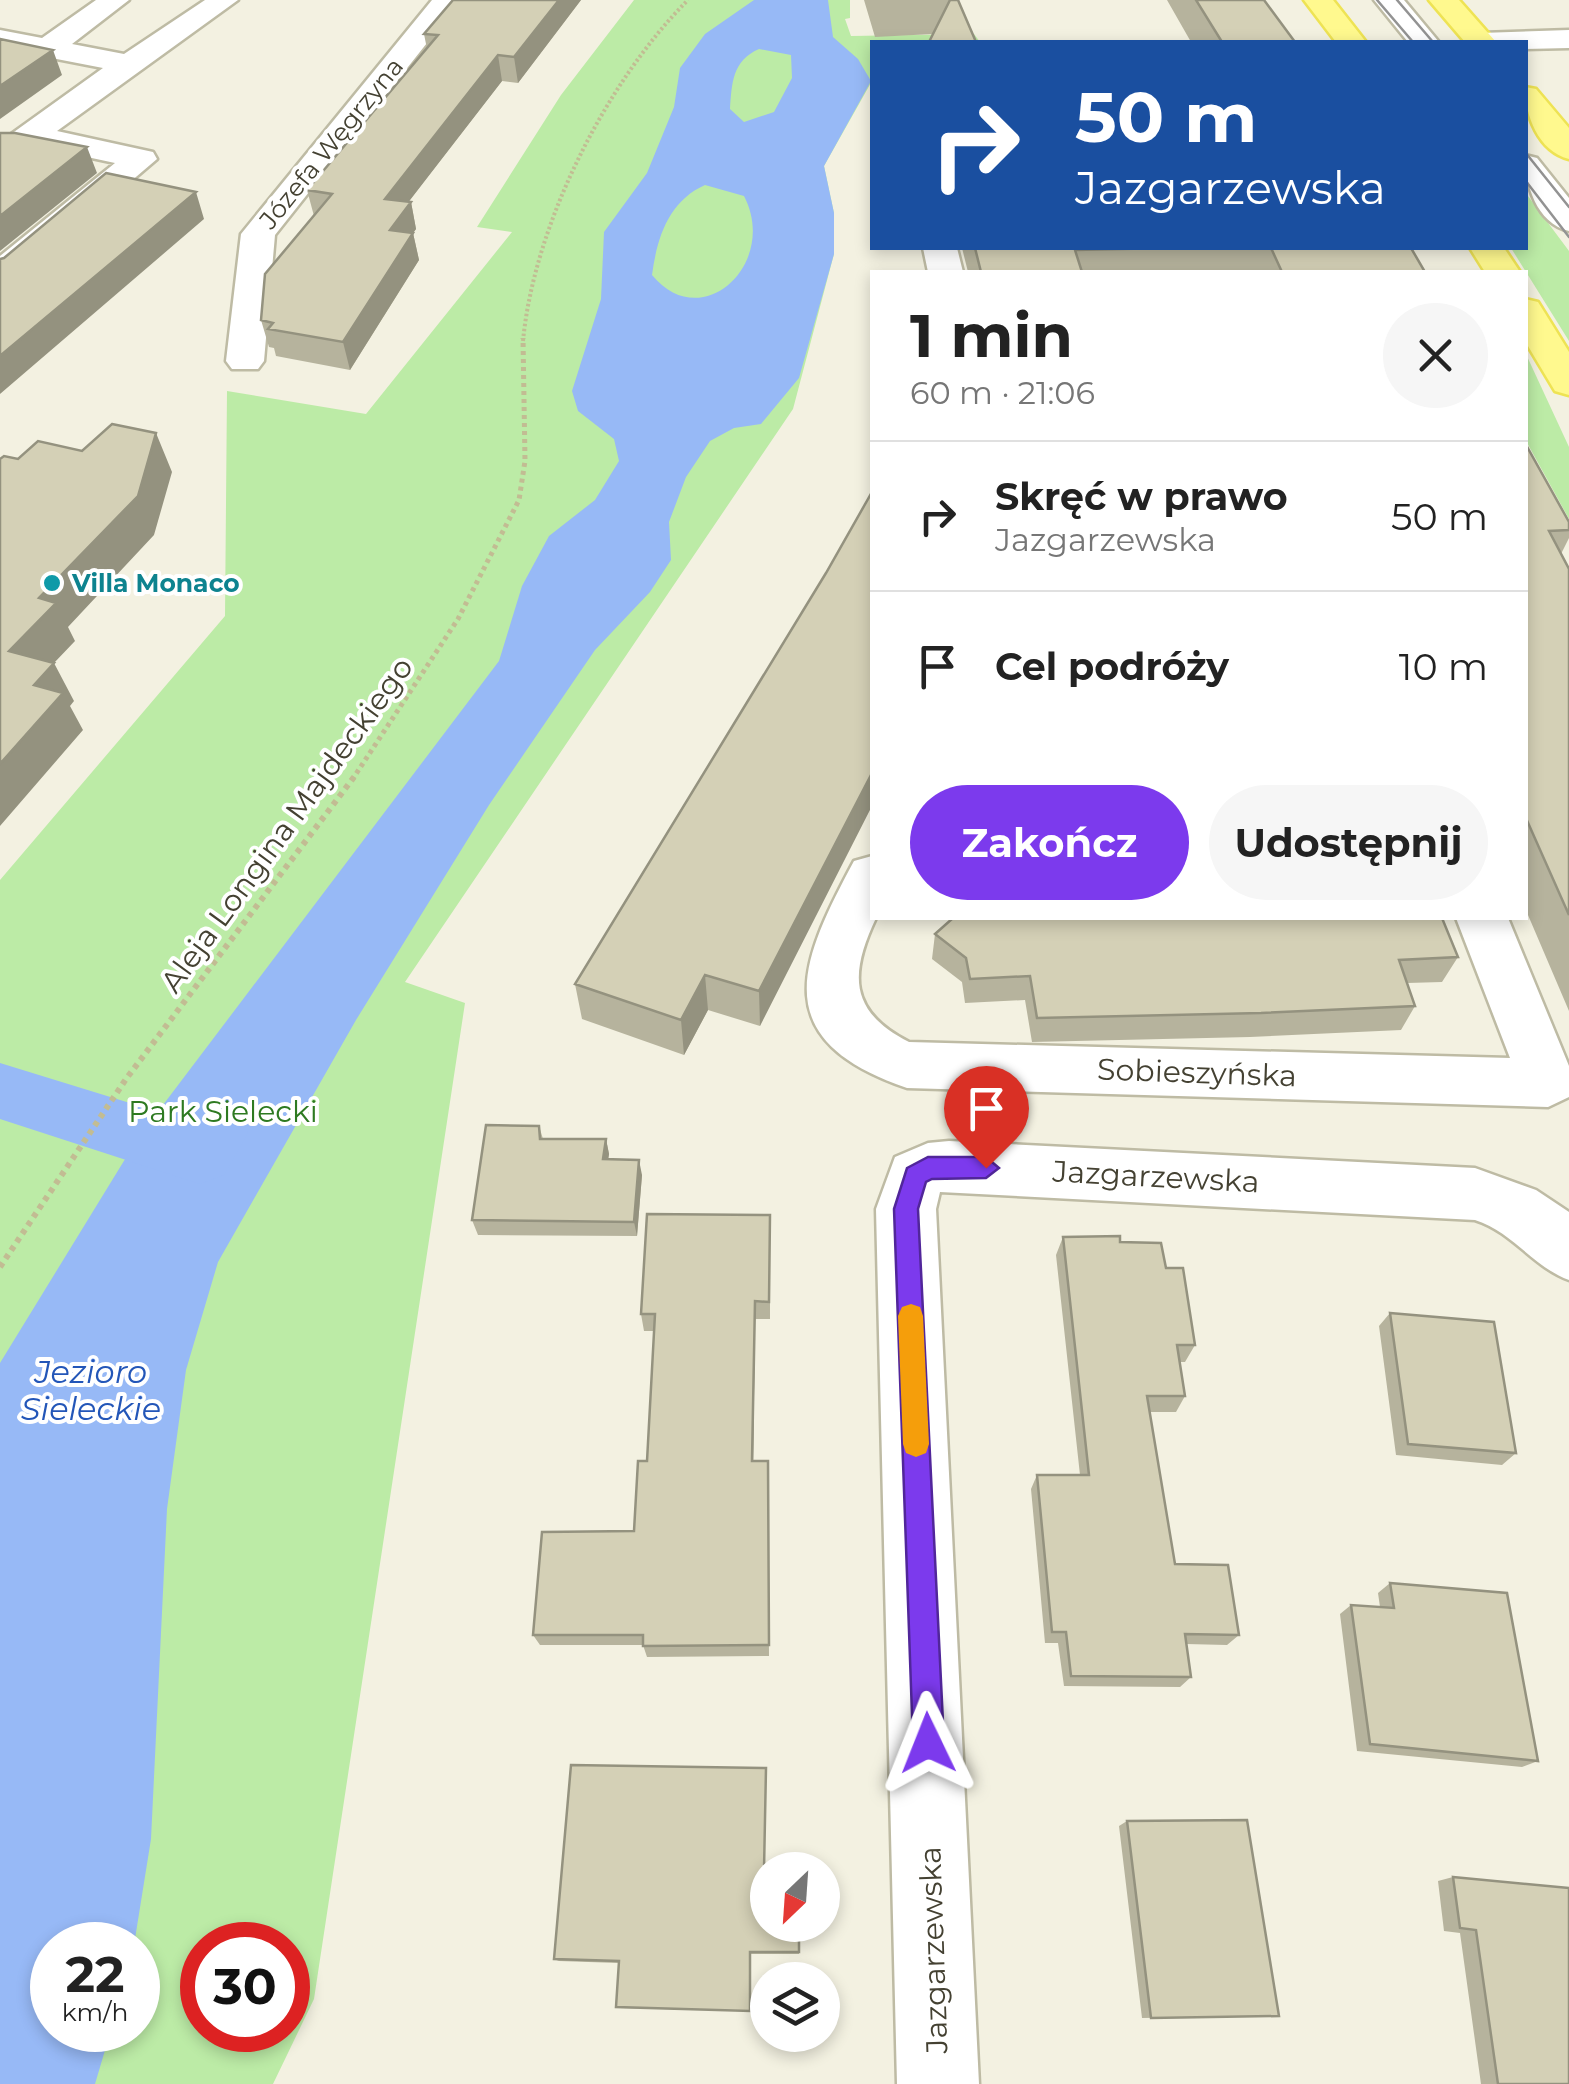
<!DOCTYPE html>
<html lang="pl">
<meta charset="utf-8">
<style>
body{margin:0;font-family:Montserrat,sans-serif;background:#f6f6f6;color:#222;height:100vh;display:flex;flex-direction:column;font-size:38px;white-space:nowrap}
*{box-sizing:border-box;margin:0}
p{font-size:32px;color:#767676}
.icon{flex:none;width:55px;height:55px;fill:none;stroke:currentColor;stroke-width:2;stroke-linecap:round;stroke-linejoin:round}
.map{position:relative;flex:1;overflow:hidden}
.panel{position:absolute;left:870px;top:270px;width:658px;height:650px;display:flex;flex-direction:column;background:#fff;border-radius:0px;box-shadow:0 5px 15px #0003}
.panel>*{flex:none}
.top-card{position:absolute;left:870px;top:40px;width:658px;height:210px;border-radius:0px;box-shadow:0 5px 15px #0003;background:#1a4fa0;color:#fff;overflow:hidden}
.needle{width:65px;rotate:205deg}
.buttons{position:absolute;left:750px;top:1852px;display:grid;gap:20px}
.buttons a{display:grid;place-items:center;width:90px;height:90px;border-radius:50%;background:#fff;box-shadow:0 5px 15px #0003;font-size:50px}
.speed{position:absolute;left:30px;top:1922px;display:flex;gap:20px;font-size:50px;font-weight:700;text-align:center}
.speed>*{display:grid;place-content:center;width:130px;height:130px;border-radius:50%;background:#fff;box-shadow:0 5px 15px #0003;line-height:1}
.speed small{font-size:25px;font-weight:400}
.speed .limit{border:15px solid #d22;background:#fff;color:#111}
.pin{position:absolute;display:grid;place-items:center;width:85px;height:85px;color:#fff;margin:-102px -42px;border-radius:50% 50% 50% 0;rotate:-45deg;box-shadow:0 0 10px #0007}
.pin .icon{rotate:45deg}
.me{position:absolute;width:110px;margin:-55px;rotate:358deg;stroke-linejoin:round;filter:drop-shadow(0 0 8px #0008)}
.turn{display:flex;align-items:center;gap:35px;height:210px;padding:0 40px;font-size:45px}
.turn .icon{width:130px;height:130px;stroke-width:2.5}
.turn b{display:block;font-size:70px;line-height:85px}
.round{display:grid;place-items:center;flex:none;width:105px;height:105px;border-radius:52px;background:#f6f6f6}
.headline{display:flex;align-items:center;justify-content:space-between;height:170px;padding:0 40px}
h1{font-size:60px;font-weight:700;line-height:75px}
.button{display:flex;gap:20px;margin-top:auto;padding:20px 40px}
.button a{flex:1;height:115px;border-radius:60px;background:#7c3aed;color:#fff;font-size:40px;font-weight:700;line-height:115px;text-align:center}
.button a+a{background:#f6f6f6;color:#222}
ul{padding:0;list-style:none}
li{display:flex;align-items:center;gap:30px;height:150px;padding:0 40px;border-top:2px solid #e0e0e0}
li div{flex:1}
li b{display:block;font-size:38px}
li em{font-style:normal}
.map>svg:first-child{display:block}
.green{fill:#bceba6;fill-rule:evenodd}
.water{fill:#97b9f6;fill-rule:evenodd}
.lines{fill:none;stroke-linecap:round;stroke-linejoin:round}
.canal{fill:#97b9f6;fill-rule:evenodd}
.minor-casing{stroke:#bebba4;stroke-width:5}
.major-casing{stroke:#eee354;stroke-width:5}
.path-far2{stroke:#c2bc93;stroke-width:4;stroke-dasharray:2.5 2.5;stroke-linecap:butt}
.path-far1{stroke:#c2bc93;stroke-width:5;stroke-dasharray:4 4;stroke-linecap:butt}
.path{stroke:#c2bc93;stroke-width:6;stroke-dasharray:5 5;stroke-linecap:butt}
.minor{fill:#fff;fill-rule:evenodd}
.major{fill:#fff98e;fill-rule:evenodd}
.tram{stroke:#939393;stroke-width:2.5}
.wall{fill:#b6b39d}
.shaded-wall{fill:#94927f}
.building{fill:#d4d0b6;stroke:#94927f;stroke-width:2.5}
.route{fill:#7c3aed;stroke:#51269a;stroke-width:2.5}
.slow{fill:#f59e0b}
.culture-dot{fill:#0f9aa8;stroke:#fff;stroke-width:4}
.labels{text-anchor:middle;stroke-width:8;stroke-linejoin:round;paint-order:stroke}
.far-street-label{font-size:25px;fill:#444132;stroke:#fff}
.far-culture-label{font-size:25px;font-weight:bold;fill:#0d838f;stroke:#fff;text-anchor:start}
.street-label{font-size:30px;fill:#444132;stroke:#fff}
.park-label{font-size:30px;fill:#2e7a21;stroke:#fff}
.water-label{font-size:32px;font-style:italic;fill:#2356b8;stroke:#fff}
</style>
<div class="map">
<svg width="1569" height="2084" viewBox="0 0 1569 2084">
<rect width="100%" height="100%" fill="#f3f1e1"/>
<!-- green -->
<path class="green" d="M 634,0 L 850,0 L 850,18 L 845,19 L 851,36 L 974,34 L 980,42 L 872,42 L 872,81 L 824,166 L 834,213 L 834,254 L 793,409 L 405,982 L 465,1003 L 314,1999 L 273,2084 L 0,2084 L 0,880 L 225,616 L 227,391 L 366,414 L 512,232 L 477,227 L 561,95 ZM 52,1945 L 138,1945 L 138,2030 L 52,2030 ZM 202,1945 L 288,1945 L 288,2030 L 202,2030 Z
M 1525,192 L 1569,251 L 1569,341 L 1511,248 L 1525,248 Z
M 1525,352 L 1569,447 L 1569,519 L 1525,439 Z"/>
<!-- water -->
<path class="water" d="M 754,0 L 828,0 L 833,37 L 858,59 L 871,81 L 824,166 L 834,213 L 834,254 L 799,378 L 761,424 L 734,428 L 710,441 L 686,477 L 669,522 L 671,560 L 650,592 L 595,650 L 489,805 L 356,1020 L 218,1262 L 186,1370 L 167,1509 L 151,1839 L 134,1945 L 52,1945 L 52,2030 L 111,2030 L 95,2084 L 0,2084 L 0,1363 L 138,1138 L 499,661 L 522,586 L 549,536 L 595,500 L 619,461 L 614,439 L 578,411 L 572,391 L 601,299 L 604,232 L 647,173 L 674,107 L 680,68 L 705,34 ZM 759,49 L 791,55 L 792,78 L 774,112 L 744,122 L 730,109 C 732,83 732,61 759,49 ZM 705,185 L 744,196 C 779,263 702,336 652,275 C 657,237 669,201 705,185 Z"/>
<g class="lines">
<!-- canal -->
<path class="canal" d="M 0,1063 L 185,1120 C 199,1100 219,1106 238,1112 L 248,1133 L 224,1175 L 200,1184 L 0,1119 Z"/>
<defs>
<path id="minor" d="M 96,0 L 129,0 L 72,44 L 124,54 L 205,0 L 238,0 L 57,131 L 153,152 L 157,159 L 13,282 L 0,285 L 0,256 L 115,163 L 36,146 L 23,156 L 0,156 L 0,142 L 103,68 L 0,48 L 0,30 L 42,38 Z
M 432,0 L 461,0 L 275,235 L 264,361 L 258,369 L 232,369 L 226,361 L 241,234 Z
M 1374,0 L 1404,0 L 1439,42 L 1408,42 Z
M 1569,30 L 1569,48 L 1525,49 L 1525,42 L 1466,42 L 1481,33 Z
M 1525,155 L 1537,158 L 1569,198 L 1569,231 C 1536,223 1525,184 1525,155 Z
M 923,248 L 957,248 L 963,272 L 928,272 Z
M 872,856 L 872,918 L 876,918 C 850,973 848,1011 909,1042 L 1510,1058 L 1456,918 L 1508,918 L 1569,1066 L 1569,1097 L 1548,1107 L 907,1088 C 767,1040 798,965 854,861 Z
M 949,1141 L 1475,1168 L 1536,1190 L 1569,1212 L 1569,1280 C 1533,1267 1513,1232 1475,1220 L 940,1192 L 936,1209 L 979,2084 L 897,2084 L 876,1209 L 895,1157 L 928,1143 Z"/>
<path id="major" d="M 1304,0 L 1333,0 L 1366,42 L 1336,42 Z
M 1429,0 L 1459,0 L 1496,42 L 1465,42 Z
M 1525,87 L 1536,89 L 1569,128 L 1569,159 C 1538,151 1525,115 1525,87 Z
M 1470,248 L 1504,248 L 1520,272 L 1485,272 Z
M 1525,299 L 1538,302 L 1569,352 L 1569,395 L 1555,391 L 1525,341 Z"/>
</defs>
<!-- minor casing -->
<use href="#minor" class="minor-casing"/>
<!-- major casing -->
<use href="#major" class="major-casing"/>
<!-- path-far2 -->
<path class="path-far2" d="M 523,341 C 534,225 606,82 688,0"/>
<!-- path-far1 -->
<path class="path-far1" d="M 352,780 L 458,619 L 519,500 L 525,461 L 523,338"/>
<!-- path -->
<path class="path" d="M 0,1267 L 126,1079 L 354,777"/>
<!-- minor -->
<use href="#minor" class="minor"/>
<!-- major -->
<use href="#major" class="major"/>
<!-- tram -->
<path class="tram" d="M 1377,0 L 1413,42
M 1397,0 L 1433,42
M 1525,152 L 1569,207
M 1525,180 L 1569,237"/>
</g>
<!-- wall -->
<path class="wall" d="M 453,0 L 581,0 L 518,83 L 502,81 L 408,202 L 411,202 L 416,229 L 413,233 L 419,260 L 350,370 L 276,356 L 274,348 L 269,347 L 261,320 L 314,216 L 307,190 L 427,49 L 424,34 Z
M 864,0 L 958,0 L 933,34 L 875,37 Z
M 1167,0 L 1264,0 L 1295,42 L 1191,42 Z
M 962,248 L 1411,248 L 1425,272 L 968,272 Z
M 1525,443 L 1569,522 L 1569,538 L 1561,554 L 1569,569 L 1569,1011 L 1525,908 Z
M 826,573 L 760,1026 L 708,1010 L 684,1055 L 582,1019 L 575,984 Z
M 935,934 L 1458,957 L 1442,982 L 1407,983 L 1415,1006 L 1401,1030 L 1250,1037 L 1032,1042 L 1025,1000 L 965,1003 L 962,982 L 932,959 Z
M 539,1126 L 543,1139 L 606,1139 L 609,1154 L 608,1159 L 642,1175 L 637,1236 L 478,1235 L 472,1220 Z
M 770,1215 L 770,1319 L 755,1319 L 753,1461 L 768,1461 L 769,1656 L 647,1657 L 643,1645 L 540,1645 L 533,1635 L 634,1531 L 647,1461 L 654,1331 L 644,1331 L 641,1314 Z
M 1063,1237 L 1120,1242 L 1166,1268 L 1195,1345 L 1185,1362 L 1180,1362 L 1185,1396 L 1176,1412 L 1150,1412 L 1175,1564 L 1239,1635 L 1227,1645 L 1186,1644 L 1191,1677 L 1180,1687 L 1064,1686 L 1058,1643 L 1045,1643 L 1031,1489 L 1037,1475 L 1080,1475 L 1056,1255 Z
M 1390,1313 L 1516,1453 L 1502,1465 L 1396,1455 L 1379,1326 Z
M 1390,1583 L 1538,1761 L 1522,1767 L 1357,1751 L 1340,1614 L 1351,1605 L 1380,1607 L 1378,1593 Z
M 1127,1821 L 1279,2016 L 1142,2018 L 1119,1826 Z
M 764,1870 L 799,1925 L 799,1954 L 751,1954 L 751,2011 L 620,2008 L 618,1963 L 559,1961 L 554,1959 Z
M 1453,1877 L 1569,2084 L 1481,2084 L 1460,1933 L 1444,1931 L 1438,1881 Z"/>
<!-- shaded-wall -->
<path class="shaded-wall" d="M 559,0 L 581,0 L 518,83 L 514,57 Z
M 53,50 L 62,75 L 0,119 L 0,86 Z
M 498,55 L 502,81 L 390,226 L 385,199 Z
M 87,147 L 97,173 L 0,251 L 0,216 Z
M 196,192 L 204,219 L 0,394 L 0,356 Z
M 411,202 L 416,229 L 396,257 L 390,230 Z
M 413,233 L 419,260 L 350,370 L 343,342 Z
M 156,433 L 172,472 L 154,535 L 68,627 L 75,641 L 54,663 L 74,701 L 70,706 L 83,730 L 0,826 L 0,764 L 9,651 L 39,598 Z
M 872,773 L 872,806 L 760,1026 L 759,991 Z
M 705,975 L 708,1010 L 684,1055 L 681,1020 Z
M 606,1139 L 609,1154 L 606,1175 L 603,1159 Z
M 639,1160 L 642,1175 L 637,1236 L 634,1222 Z
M 755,1301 L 755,1319 L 753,1475 L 752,1461 Z"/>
<!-- building -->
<path class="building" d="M 453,0 L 559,0 L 514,57 L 498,55 L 385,199 L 411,202 L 390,230 L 413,233 L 343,342 L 268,329 L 273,323 L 261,320 L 265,274 L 332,194 L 307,190 L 438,35 L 424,34 Z
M 950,0 L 958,0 L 976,42 L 929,42 Z
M 1196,0 L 1264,0 L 1295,42 L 1222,42 Z
M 0,39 L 53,50 L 0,86 Z
M 0,133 L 15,133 L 87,147 L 0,216 Z
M 106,173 L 196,192 L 0,356 L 0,259 L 4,258 Z
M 975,248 L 1168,248 L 1075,250 L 1082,272 L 981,272 Z
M 1271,248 L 1411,248 L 1425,272 L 1282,272 Z
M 112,424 L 156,433 L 138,496 L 39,598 L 56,603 L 9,651 L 54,663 L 34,685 L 63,693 L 0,764 L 0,459 L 4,456 L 18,459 L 38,441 L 82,451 Z
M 1525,443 L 1569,522 L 1569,530 L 1549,531 L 1569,569 L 1569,915 L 1525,816 Z
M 872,492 L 872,773 L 759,991 L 705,975 L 681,1020 L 575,984 L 826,573 Z
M 953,918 L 1442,918 L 1458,957 L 1399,960 L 1415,1006 L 1261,1013 L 1037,1018 L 1030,976 L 970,979 L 966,958 L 935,934 Z
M 486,1125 L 539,1126 L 540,1139 L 606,1139 L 603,1159 L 639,1160 L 634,1222 L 472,1220 Z
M 647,1214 L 770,1215 L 769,1302 L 755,1301 L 752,1461 L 768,1461 L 769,1645 L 643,1646 L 643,1635 L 533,1635 L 542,1532 L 634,1531 L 638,1461 L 647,1461 L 655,1314 L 641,1314 Z
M 1120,1236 L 1120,1242 L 1161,1243 L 1166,1268 L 1183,1268 L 1195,1345 L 1177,1345 L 1185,1396 L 1147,1396 L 1175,1564 L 1228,1565 L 1239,1635 L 1185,1634 L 1191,1677 L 1071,1676 L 1066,1632 L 1052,1632 L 1037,1475 L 1089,1475 L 1063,1237 Z
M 1390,1313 L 1494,1322 L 1516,1453 L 1408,1444 Z
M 1390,1583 L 1507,1593 L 1538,1761 L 1370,1744 L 1351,1605 L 1394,1608 Z
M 571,1765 L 766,1768 L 764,1870 L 774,1870 L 768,1870 L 768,1925 L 799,1925 L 799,1952 L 750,1952 L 750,2011 L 616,2007 L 619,1961 L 554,1959 Z
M 1247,1820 L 1279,2016 L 1151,2018 L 1127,1821 Z
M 1453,1877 L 1569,1888 L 1569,2084 L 1498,2084 L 1476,1930 L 1460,1928 Z"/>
<!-- route -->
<path class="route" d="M 928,1157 L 986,1157 L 999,1168 L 986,1178 L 932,1179 L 926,1182 L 918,1209 L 944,1743 L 939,1754 L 928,1758 L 918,1754 L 913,1743 L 894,1209 L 907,1168 Z"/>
<!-- slow -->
<path class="slow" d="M 911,1304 L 920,1307 L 923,1316 L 929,1444 L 926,1453 L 916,1457 L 906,1453 L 903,1444 L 898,1316 L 902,1307 Z"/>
<!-- markers -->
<circle class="culture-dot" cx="52" cy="583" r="10"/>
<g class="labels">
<!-- far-street labels -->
<g class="far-street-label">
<text transform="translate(331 143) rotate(-51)" y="9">Józefa Węgrzyna</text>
</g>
<!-- far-culture labels -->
<g class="far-culture-label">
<text x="72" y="592">Villa Monaco</text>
</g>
<!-- street labels -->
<g class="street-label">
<text transform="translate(287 825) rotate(-54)" y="10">Aleja Longina Majdeckiego</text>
<text transform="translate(1197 1073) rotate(2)" y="10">Sobieszyńska</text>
<text transform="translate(1156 1177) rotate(3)" y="10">Jazgarzewska</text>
<text transform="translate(934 1950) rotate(-92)" y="10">Jazgarzewska</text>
</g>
<!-- park labels -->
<g class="park-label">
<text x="223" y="1122">Park Sielecki</text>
</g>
<!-- water labels -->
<g class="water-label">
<text x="91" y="1383">Jezioro<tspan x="91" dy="37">Sieleckie</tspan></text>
</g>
</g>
</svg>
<div class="buttons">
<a><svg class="needle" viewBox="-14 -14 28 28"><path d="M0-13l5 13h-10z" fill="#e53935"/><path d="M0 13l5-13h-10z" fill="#767676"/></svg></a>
<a><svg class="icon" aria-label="layers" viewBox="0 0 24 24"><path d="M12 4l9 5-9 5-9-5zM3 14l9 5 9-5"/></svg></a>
</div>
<div class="speed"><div>22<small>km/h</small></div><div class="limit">30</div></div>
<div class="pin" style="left:986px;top:1168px;background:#d93025"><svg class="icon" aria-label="arrive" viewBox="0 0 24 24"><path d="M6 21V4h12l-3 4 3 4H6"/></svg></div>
<svg class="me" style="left:928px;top:1743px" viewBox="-20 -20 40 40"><path d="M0-17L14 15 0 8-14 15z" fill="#7c3aed" stroke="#fff" stroke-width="4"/></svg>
<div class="top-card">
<div class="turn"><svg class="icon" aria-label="right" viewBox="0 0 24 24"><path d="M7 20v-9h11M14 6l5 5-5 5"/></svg><div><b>50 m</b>Jazgarzewska</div></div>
</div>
<section class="panel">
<div class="headline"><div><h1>1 min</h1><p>60 m · 21:06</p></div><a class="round"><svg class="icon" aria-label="close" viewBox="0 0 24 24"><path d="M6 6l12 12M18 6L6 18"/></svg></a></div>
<ul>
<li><svg class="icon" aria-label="right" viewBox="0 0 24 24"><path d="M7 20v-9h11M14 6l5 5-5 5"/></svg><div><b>Skręć w prawo</b><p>Jazgarzewska</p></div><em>50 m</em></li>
<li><svg class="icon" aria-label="arrive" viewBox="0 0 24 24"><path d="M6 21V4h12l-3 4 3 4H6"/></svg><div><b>Cel podróży</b></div><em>10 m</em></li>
</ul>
<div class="button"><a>Zakończ</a><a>Udostępnij</a></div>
</section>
</div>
